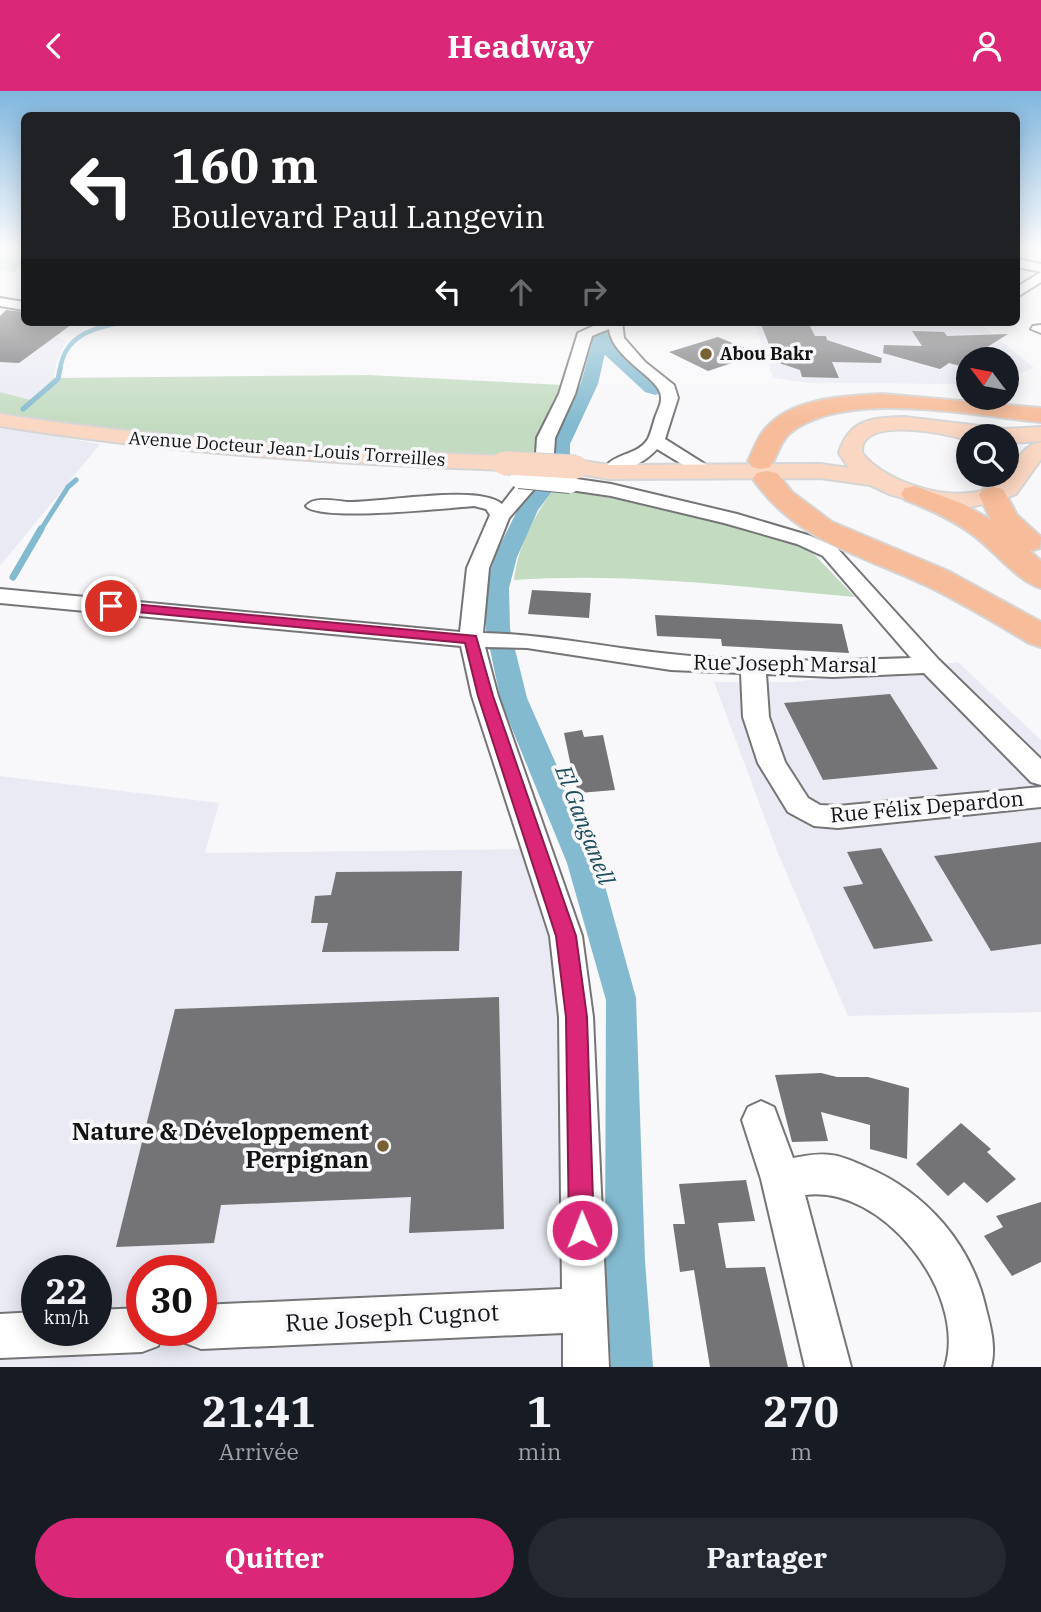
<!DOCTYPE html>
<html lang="fr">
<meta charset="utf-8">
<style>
body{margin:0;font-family:"IBM Plex Serif",serif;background:#242831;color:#f1f3f6;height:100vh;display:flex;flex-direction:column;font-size:26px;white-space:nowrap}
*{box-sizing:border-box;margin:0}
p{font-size:23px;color:#9ea1a6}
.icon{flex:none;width:38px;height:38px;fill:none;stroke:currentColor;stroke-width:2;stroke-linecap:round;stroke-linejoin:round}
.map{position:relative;height:1276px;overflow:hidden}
.details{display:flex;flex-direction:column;background:#171b24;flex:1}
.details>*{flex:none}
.guide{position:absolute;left:21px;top:21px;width:999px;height:214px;border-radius:10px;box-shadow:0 4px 18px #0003;background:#202124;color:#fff;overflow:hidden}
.needle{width:46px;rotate:302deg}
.controls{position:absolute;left:956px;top:256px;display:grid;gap:14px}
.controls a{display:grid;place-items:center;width:63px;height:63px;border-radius:50%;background:#171b24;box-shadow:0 4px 18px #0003;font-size:35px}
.speed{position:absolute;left:21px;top:1164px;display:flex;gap:14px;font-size:35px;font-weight:700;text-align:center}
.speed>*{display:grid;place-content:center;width:91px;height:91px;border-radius:50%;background:#171b24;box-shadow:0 4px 18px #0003;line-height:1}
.speed small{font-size:18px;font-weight:400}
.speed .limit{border:10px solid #d22;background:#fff;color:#111}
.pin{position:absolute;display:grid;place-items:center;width:60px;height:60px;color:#fff;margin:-30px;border:4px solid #fff;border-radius:50%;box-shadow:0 2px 7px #0007}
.me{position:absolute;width:77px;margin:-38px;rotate:359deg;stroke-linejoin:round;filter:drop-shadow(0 0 5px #0008)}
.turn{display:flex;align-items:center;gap:24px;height:147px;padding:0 35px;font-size:32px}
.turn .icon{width:91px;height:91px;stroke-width:2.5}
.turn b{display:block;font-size:49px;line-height:60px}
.lanes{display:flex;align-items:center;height:66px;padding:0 35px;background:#0003;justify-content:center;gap:35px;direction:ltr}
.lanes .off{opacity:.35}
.eta{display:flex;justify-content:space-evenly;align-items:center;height:119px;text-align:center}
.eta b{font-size:42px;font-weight:800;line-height:49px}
.cta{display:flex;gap:14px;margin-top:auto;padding:14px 35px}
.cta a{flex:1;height:80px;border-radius:42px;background:#db2777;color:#fff;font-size:28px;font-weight:800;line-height:80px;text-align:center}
.cta a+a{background:#242831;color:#f1f3f6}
header{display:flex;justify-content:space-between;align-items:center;height:91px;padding:0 35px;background:#db2777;color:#fff;font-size:32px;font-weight:800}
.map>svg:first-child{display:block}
.built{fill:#eaeaf4;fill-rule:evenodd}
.green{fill:#c3dbc0}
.water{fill:#83bacf}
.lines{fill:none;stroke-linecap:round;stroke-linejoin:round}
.stream-far2{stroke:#83bacf;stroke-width:4.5}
.stream-far1{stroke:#83bacf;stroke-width:5}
.stream{stroke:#83bacf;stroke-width:7}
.river{fill:#83bacf;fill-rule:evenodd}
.building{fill:#747476}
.minor-casing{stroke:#757577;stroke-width:4}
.major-casing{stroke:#d5d5d5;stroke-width:4}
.highway-casing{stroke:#d5d5d5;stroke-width:4}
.minor{fill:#fff;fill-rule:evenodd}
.major{fill:#fad7c2;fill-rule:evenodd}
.highway{fill:#f7bc99;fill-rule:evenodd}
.minor-bridge-casing{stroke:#757577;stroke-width:20;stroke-linecap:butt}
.major-bridge-casing{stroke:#d5d5d5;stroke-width:25;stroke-linecap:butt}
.minor-bridge{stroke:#fff;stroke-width:18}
.major-bridge{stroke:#fad7c2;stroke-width:23}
.route{fill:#db2777;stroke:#8e194d;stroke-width:2}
.poi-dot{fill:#796232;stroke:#f8f8fa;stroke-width:2.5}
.labels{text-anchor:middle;stroke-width:7;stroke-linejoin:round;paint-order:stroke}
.far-poi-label{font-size:18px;font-weight:bold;fill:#131314;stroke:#f8f8fa;text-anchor:start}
.far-street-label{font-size:18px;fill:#131314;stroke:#f8f8fa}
.street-label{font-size:21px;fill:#131314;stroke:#f8f8fa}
.water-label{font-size:23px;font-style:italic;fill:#1d4c5c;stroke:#f8f8fa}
.near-poi-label{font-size:24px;font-weight:bold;fill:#131314;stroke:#f8f8fa;text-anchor:end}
.near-street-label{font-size:24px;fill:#131314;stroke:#f8f8fa}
</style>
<header><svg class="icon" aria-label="back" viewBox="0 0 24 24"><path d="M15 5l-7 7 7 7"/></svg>Headway<svg class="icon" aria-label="person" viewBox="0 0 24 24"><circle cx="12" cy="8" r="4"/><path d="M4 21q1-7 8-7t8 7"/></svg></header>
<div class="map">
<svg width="1041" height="1276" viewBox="0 0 1041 1276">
<rect width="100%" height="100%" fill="#f8f8fa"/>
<!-- built -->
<path class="built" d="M 679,231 L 978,231 L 1034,277 L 1006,288 L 1006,268 L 968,268 L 968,293 L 809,292 L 773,287 L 755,233 Z
M 0,239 L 57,246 L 66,250 L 56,273 L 54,287 L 31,309 L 0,301 Z
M 0,335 L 100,353 L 0,475 Z
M 958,571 L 1041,649 L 1041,921 L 848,925 L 777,760 L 714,591 L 793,591 Z
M 0,685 L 219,712 L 205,762 L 523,758 L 550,848 L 558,927 L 562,1276 L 0,1276 ZM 37,1180 L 96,1180 L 96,1239 L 37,1239 ZM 142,1180 L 201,1180 L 201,1239 L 142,1239 Z"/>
<!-- green -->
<path class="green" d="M 0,156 L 24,156 L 24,171 L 14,181 L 0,180 Z
M 368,284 L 563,294 L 536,366 C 357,360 177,352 0,322 L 0,301 L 31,309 L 54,287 Z
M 554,398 L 624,409 L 724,432 L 809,458 L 855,506 C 742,496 628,481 514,489 C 518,455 533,426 554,398 Z"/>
<!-- water -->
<path class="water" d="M 594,231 L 609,231 L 609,245 L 598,293 L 570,353 L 570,366 L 554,398 L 538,419 L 517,466 L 509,497 L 510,538 L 527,607 L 597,766 L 636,907 L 645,1170 L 653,1276 L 611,1276 L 605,1167 L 606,909 L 567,772 L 501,611 L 486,539 L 486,496 L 495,464 L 581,292 L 594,245 Z"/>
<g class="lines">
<!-- stream-far2 -->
<path class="stream-far2" d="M 60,279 C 64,244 95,236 125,231"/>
<!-- stream-far1 -->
<path class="stream-far1" d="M 23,318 L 58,288 L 60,278
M 40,440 L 68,396 L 76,389"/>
<!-- stream -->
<path class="stream" d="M 13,486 L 41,438"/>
<!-- river -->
<path class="river" d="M 600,237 L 616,243 L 665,289 L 669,295 L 665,301 L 655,304 L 645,301 L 591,251 L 587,245 L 591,239 Z"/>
</g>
<!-- building -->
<path class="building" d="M 6,219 L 24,221 L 24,231 L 75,231 L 19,272 L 0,271 L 0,225 Z
M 760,231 L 808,231 L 815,245 L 826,245 L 827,249 L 882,267 L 881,272 L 832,271 L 839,287 L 802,286 L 800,279 L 776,271 Z
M 912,240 L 944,241 L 947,245 L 1008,243 L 968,268 L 960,275 L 949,272 L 940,278 L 883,262 L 884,254 L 922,255 Z
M 718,246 L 759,263 L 708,280 L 669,261 Z
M 532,499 L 591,502 L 589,527 L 528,523 Z
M 655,524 L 842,533 L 849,562 L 722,555 L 721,548 L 657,545 Z
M 890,603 L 938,678 L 823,689 L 784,612 Z
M 582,639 L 584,646 L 603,644 L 615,699 L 579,702 L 574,690 L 564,642 Z
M 1041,751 L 1041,853 L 991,860 L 934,765 Z
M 881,757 L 933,850 L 874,858 L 843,796 L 863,793 L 847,761 Z
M 462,780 L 459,860 L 322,861 L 328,832 L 311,832 L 315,805 L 331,804 L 336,781 Z
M 499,906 L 504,1138 L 409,1142 L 411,1106 L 366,1108 L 221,1114 L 214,1152 L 116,1156 L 175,918 Z
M 821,982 L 837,986 L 868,986 L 909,997 L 907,1068 L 870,1058 L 870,1034 L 821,1021 L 828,1050 L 792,1051 L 775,984 Z
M 961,1032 L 991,1058 L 987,1061 L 1016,1088 L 987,1112 L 964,1091 L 948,1105 L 916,1073 Z
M 746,1089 L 755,1130 L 718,1132 L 726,1177 L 765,1176 L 788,1276 L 710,1276 L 694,1179 L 680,1181 L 673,1133 L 685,1133 L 679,1093 Z
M 1041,1111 L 1041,1171 L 1012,1185 L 984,1145 L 1003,1136 L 996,1125 Z"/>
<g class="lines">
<defs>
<path id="minor" d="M 1017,168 L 1041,173 L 1041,181 L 1017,176 Z
M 1041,181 L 1041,191 L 1017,206 L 1017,196 Z
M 0,207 L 24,211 L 24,219 L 0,215 Z
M 602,231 L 622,231 L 624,247 L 645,271 L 674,294 L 678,307 L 665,348 L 711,377 L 709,381 L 695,381 L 657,358 C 646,370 627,382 609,378 L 607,374 C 617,362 638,364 648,348 C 651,342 653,333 655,327 C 657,321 662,312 661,306 C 661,287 612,268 609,238 L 592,245 L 575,303 L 555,347 L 554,362 L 536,396 L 509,427 L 489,477 L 483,542 C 546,543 607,557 670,563 C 749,572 831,570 911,567 L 823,465 L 797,453 L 724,432 L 611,405 L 570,399 L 561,393 L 570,387 L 611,393 L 737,423 L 811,445 L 837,457 L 939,569 L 1041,668 L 1041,694 L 1031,691 L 924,582 L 833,586 L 766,583 L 769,626 L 785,671 L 808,707 L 820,714 L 838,715 L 1041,696 L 1041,716 L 838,737 L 814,735 L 788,721 L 758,672 L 743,626 L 741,582 L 671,579 L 527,557 L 485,556 L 498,605 L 582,845 L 593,926 L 609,1276 L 563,1276 L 563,1242 L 201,1258 L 185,1252 L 180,1239 L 201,1239 L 201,1214 L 562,1198 L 559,926 L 550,845 L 472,605 L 461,555 L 0,512 L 0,498 L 460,541 L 467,477 L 490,424 L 486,418 L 474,415 C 449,417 318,431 306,415 C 314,405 335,410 347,411 C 382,412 478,393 502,413 L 520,390 L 536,362 L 537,347 L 559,303 L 578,242 Z
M 1041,234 L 1041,242 L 1031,238 L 1033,235 Z
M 761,1010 L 774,1016 L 793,1067 C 805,1065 818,1062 831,1064 C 842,1065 855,1071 866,1076 C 926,1101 972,1154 986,1218 C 991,1237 996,1257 991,1276 L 945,1276 C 968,1202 882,1093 805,1104 L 851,1276 L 805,1276 L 761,1088 L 742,1029 L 748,1016 Z
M 142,1217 L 142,1239 L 164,1239 L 158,1255 L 142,1261 L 0,1267 L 0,1223 L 37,1221 L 37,1239 L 96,1239 L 96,1219 Z"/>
<path id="major" d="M 0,323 C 167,349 335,359 504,365 L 512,367 L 516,372 L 512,377 L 504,379 C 335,373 167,362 0,335 Z
M 904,326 L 1005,338 L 1041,336 L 1041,350 L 1006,352 L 1006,345 L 968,345 L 968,349 C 947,343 878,328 864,351 C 862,354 862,358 862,362 C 886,394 965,418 1000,391 C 1018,378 1014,358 1041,351 L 1041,368 L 1016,403 L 999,410 L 969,416 L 921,412 L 889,403 L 870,394 L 820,387 L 609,388 L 568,381 L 564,376 L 568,371 L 576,369 L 609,374 L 820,373 L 849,377 L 839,362 C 849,328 872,327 904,326 Z"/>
<path id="highway" d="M 883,303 L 1041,317 L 1041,331 C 974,325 843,297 789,343 C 780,351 777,366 770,376 L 761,378 L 752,376 L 748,370 C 753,360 758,345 766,337 C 793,306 846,305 883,303 Z
M 767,380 L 777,382 L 792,401 L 832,431 L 948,480 L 1041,531 L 1041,556 L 1029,552 C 995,532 961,511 925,494 C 860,463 797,451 753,388 L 757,382 Z
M 915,395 L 963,413 L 991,429 L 979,404 L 983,398 L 993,396 L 1003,398 L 1017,424 L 1041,446 L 1040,457 L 1030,460 L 1041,470 L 1041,497 C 1018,491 994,459 973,444 C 952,428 929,418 905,409 L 901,403 L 905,397 Z"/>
</defs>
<!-- minor casing -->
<use href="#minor" class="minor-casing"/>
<!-- major casing -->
<use href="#major" class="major-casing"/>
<!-- highway casing -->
<use href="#highway" class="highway-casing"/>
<!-- minor -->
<use href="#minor" class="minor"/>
<!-- major -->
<use href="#major" class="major"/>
<!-- highway -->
<use href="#highway" class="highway"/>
<defs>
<path id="minor-bridge" d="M 519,388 L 570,393"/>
<path id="major-bridge" d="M 504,372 L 576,376"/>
</defs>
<!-- minor-bridge casing -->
<use href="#minor-bridge" class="minor-bridge-casing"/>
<!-- major-bridge casing -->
<use href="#major-bridge" class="major-bridge-casing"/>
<!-- minor-bridge -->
<use href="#minor-bridge" class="minor-bridge"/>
<!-- major-bridge -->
<use href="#major-bridge" class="major-bridge"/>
</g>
<!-- sky -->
<linearGradient id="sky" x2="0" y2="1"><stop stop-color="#7fb6de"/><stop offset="0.47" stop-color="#fcfcfd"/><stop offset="1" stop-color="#fcfcfd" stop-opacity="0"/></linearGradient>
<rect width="1041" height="334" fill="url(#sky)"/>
<!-- route -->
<path class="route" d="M 111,511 L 476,545 L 493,605 L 576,845 L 587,926 L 594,1139 L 590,1148 L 582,1152 L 573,1148 L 569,1139 L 566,926 L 556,845 L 478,605 L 465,552 L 106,518 L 104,515 Z"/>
<!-- markers -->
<g class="poi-dot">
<circle cx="706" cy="263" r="7"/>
<circle cx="383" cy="1055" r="7"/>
</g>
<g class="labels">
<!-- far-poi labels -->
<g class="far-poi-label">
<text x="720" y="269">Abou Bakr</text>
</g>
<!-- far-street labels -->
<g class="far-street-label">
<text transform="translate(287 358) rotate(4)" y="6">Avenue Docteur Jean-Louis Torreilles</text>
</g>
<!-- street labels -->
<g class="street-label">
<text transform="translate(785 573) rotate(1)" y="7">Rue Joseph Marsal</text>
<text transform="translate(927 716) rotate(-5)" y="7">Rue Félix Depardon</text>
</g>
<!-- water labels -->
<g class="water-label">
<text transform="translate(585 734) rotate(69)" y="8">El Ganganell</text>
</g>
<!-- near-poi labels -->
<g class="near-poi-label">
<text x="369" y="1049">Nature &amp; Développement<tspan x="369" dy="28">Perpignan</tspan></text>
</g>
<!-- near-street labels -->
<g class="near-street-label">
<text transform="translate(392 1227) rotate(-3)" y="8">Rue Joseph Cugnot</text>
</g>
</g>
</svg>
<div class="controls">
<a><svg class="needle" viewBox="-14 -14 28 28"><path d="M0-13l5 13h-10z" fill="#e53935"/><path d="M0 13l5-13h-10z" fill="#9ea1a6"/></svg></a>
<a><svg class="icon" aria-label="search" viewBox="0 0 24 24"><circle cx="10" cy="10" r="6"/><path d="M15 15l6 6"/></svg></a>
</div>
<div class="speed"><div>22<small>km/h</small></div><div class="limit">30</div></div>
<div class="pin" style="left:111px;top:515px;background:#d93025"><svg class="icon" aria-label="arrive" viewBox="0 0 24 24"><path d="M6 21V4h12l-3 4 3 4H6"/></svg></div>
<svg class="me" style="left:582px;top:1139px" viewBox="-20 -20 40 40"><circle r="17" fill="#db2777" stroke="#fff" stroke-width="3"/><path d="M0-11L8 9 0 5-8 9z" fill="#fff"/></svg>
<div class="guide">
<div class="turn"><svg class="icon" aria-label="left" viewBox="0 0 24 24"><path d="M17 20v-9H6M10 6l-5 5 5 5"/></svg><div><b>160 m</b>Boulevard Paul Langevin</div></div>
<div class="lanes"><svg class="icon" aria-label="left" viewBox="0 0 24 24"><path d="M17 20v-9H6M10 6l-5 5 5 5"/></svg><svg class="icon off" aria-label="ahead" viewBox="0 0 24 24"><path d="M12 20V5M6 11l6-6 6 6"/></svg><svg class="icon off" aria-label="right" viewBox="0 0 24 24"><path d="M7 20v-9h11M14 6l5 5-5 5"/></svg></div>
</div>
</div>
<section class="details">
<div class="eta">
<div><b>21:41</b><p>Arrivée</p></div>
<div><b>1</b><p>min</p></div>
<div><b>270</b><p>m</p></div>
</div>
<div class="cta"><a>Quitter</a><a>Partager</a></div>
</section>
